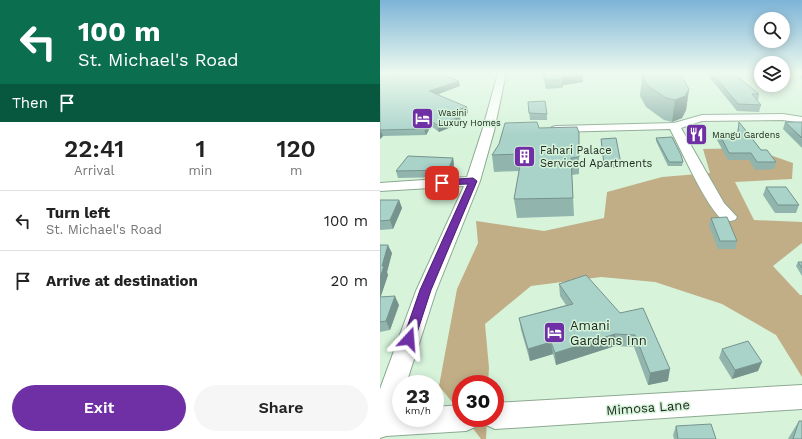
<!DOCTYPE html>
<style>
body{margin:0;font-family:"Work Sans",sans-serif;background:#f6f6f6;color:#222;height:100vh;display:flex;flex-direction:column;font-size:15px;white-space:nowrap}
*{box-sizing:border-box;margin:0}
p{font-size:13px;color:#767676}
.icon{flex:none;width:22px;height:22px;fill:none;stroke:currentColor;stroke-width:2;stroke-linecap:round;stroke-linejoin:round}
.map{position:relative;flex:1;overflow:hidden}
.details{display:flex;flex-direction:column;background:#fff;width:380px}
.details>*{flex:none}
.top-card{background:#0b6e4f;color:#fff;overflow:hidden}
.controls{position:absolute;left:374px;top:12px;display:grid;gap:8px}
.controls a{display:grid;place-items:center;width:36px;height:36px;border-radius:50%;background:#fff;box-shadow:0 2px 10px #0003;font-size:20px}
.speed{position:absolute;left:12px;top:375px;display:flex;gap:8px;font-size:20px;font-weight:700;text-align:center}
.speed>*{display:grid;place-content:center;width:52px;height:52px;border-radius:50%;background:#fff;box-shadow:0 2px 10px #0003;line-height:1}
.speed small{font-size:10px;font-weight:400}
.speed .limit{border:6px solid #d22;background:#fff;color:#111}
.pin{position:absolute;display:grid;place-items:center;width:34px;height:34px;color:#fff;margin:-17px;border-radius:8px;box-shadow:0 2px 6px #0006}
.me{position:absolute;width:44px;margin:-22px;rotate:19deg;stroke-linejoin:round;filter:drop-shadow(0 0 3px #0008)}
.turn{display:flex;align-items:center;gap:14px;height:84px;padding:0 12px;font-size:18px}
.turn .icon{width:52px;height:52px;stroke-width:2.5}
.turn b{display:block;font-size:28px;line-height:34px}
.then{display:flex;align-items:center;height:38px;padding:0 12px;background:#0003;gap:8px;font-size:15px}
.eta{display:flex;justify-content:space-evenly;align-items:center;height:68px;text-align:center}
.eta b{font-size:24px;font-weight:600;line-height:28px}
.action{display:flex;gap:8px;margin-top:auto;padding:8px 12px}
.action a{flex:1;height:46px;border-radius:24px;background:#6f30a5;color:#fff;font-size:16px;font-weight:600;line-height:46px;text-align:center}
.action a+a{background:#f6f6f6;color:#222}
ul{padding:0;list-style:none}
li{display:flex;align-items:center;gap:12px;height:60px;padding:0 12px;border-top:1px solid #e0e0e0}
li div{flex:1}
li b{display:block;font-size:15px}
li em{font-style:normal}
main{display:flex;flex:1;min-height:0}
.map>svg:first-child{display:block}
.forest{fill:#c1ae86}
.lines{fill:none;stroke-linecap:round;stroke-linejoin:round}
.minor-casing{stroke:#8da991;stroke-width:2}
.minor{fill:#fff;fill-rule:evenodd}
.wall{fill:#91b5ad}
.shaded-wall{fill:#76938d}
.building{fill:#a9d2c9;stroke:#76938d}
.route{fill:#6f30a5;stroke:#481f6b}
.labels{text-anchor:middle;stroke-width:3;stroke-linejoin:round;paint-order:stroke}
.far-poi-label{font-size:9px;fill:#202b21;stroke:#d7f4db;text-anchor:start}
.poi-label{font-size:11px;fill:#202b21;stroke:#d7f4db;text-anchor:start}
.near-poi-label{font-size:13px;fill:#202b21;stroke:#d7f4db;text-anchor:start}
.near-street-label{font-size:13px;fill:#202b21;stroke:#d7f4db}
</style>
<main>
<section class="details">
<div class="top-card">
<div class="turn"><svg class="icon" aria-label="left" viewBox="0 0 24 24"><path d="M17 20v-9H6M10 6l-5 5 5 5"/></svg><div><b>100 m</b>St. Michael's Road</div></div>
<div class="then">Then<svg class="icon" aria-label="arrive" viewBox="0 0 24 24"><path d="M6 21V4h12l-3 4 3 4H6"/></svg></div>
</div>
<div class="eta">
<div><b>22:41</b><p>Arrival</p></div>
<div><b>1</b><p>min</p></div>
<div><b>120</b><p>m</p></div>
</div>
<ul>
<li><svg class="icon" aria-label="left" viewBox="0 0 24 24"><path d="M17 20v-9H6M10 6l-5 5 5 5"/></svg><div><b>Turn left</b><p>St. Michael's Road</p></div><em>100 m</em></li>
<li><svg class="icon" aria-label="arrive" viewBox="0 0 24 24"><path d="M6 21V4h12l-3 4 3 4H6"/></svg><div><b>Arrive at destination</b></div><em>20 m</em></li>
</ul>
<div class="action"><a>Exit</a><a>Share</a></div>
</section>
<div class="map">
<svg width="422" height="439" viewBox="0 0 422 439">
<rect width="100%" height="100%" fill="#d7f4db"/>
<!-- forest -->
<path class="forest" d="M 370,148 L 413,163 L 412,179 L 355,182 L 374,220 L 422,222 L 422,243 L 393,266 L 420,295 L 422,295 L 422,377 L 396,335 L 342,304 L 275,282 L 221,277 L 151,286 L 105,324 L 109,368 L 108,384 L 81,384 L 81,413 L 59,386 L 77,289 L 98,243 L 96,221 L 164,231 L 224,218 L 227,192 L 282,177 L 330,173 L 323,149 Z
M 85,418 L 107,418 L 106,439 L 101,439 Z"/>
<g class="lines">
<defs>
<path id="minor" d="M 118,73 L 126,73 L 114,131 L 100,181 L 56,291 L 26,384 L 21,384 L 21,400 L 18,409 L 21,409 L 21,418 L 55,418 L 55,407 L 81,405 L 81,418 L 99,418 L 95,427 L 86,431 L 6,436 L 0,438 L 0,389 L 36,291 L 84,186 L 0,191 L 0,183 L 87,177 L 102,131 Z
M 403,114 L 422,117 L 422,123 L 403,120 L 322,121 L 301,128 L 344,203 L 357,217 L 355,220 C 351,221 347,222 343,220 C 327,209 301,149 290,129 L 176,132 L 172,131 L 170,129 L 172,127 L 176,126 L 294,123 L 322,115 Z
M 422,385 L 422,409 L 115,429 L 106,425 L 103,418 L 115,418 L 115,403 Z"/>
</defs>
<!-- minor casing -->
<use href="#minor" class="minor-casing"/>
<!-- minor -->
<use href="#minor" class="minor"/>
</g>
<!-- wall -->
<path class="wall" d="M 0,73 L 80,86 L 57,94 L 87,107 L 88,113 L 77,116 L 80,117 L 81,123 L 59,132 L 51,126 L 46,135 L 3,136 L 0,139 Z
M 162,73 L 202,73 L 203,82 L 183,85 L 182,88 L 166,89 Z
M 326,73 L 353,73 L 379,94 L 378,101 L 377,101 L 381,105 L 379,112 L 357,111 Z
M 416,73 L 422,73 L 422,79 L 416,74 Z
M 262,76 L 309,89 L 306,110 L 302,118 L 292,122 L 284,120 L 266,107 L 260,96 Z
M 148,102 L 167,114 L 167,120 L 150,120 Z
M 359,122 L 381,150 L 396,162 L 394,169 L 375,170 L 369,160 L 348,160 L 337,140 L 339,133 L 357,133 Z
M 405,122 L 422,122 L 422,148 L 403,129 Z
M 199,133 L 199,174 L 192,175 L 194,216 L 137,218 L 134,199 L 139,171 L 114,172 L 112,155 Z
M 276,138 L 303,162 L 302,166 L 288,166 L 276,141 Z
M 221,139 L 241,164 L 241,168 L 224,168 Z
M 73,158 L 74,165 L 69,177 L 18,178 L 16,171 Z
M 386,187 L 419,205 L 416,213 L 395,213 L 383,195 Z
M 0,200 L 19,200 L 22,208 L 13,229 L 0,230 Z
M 331,218 L 357,241 L 355,249 L 338,249 L 329,226 Z
M 0,245 L 12,253 L 7,272 L 8,275 L 0,297 L 19,305 L 10,330 L 0,332 Z
M 418,262 L 422,262 L 422,276 L 416,266 Z
M 179,284 L 240,313 L 288,381 L 268,385 L 254,347 L 235,346 L 176,365 L 173,354 L 150,361 L 141,330 L 139,318 L 186,305 L 180,296 Z
M 342,349 L 378,371 L 352,379 L 339,358 Z
M 419,421 L 422,439 L 408,439 L 409,437 Z
M 296,426 L 336,439 L 294,439 L 293,435 Z"/>
<!-- shaded-wall -->
<path class="shaded-wall" d="M 221,73 L 230,73 L 221,75 Z
M 203,74 L 203,82 L 183,85 L 182,88 L 182,76 Z
M 79,81 L 80,86 L 51,97 L 49,91 Z
M 309,89 L 306,110 L 302,118 L 292,122 L 295,100 Z
M 87,107 L 88,113 L 67,119 L 66,113 Z
M 80,117 L 81,123 L 59,132 L 57,125 Z
M 50,120 L 51,126 L 46,135 L 44,129 Z
M 0,129 L 3,136 L 0,139 Z
M 73,158 L 74,165 L 69,177 L 68,170 Z
M 19,200 L 22,208 L 13,229 L 10,220 Z
M 8,245 L 12,253 L 7,272 L 8,275 L 0,299 L 0,277 L 2,266 Z
M 15,296 L 19,305 L 10,330 L 6,321 Z
M 235,334 L 235,346 L 176,365 L 175,353 Z
M 171,342 L 173,354 L 150,361 L 148,349 Z
M 382,362 L 378,371 L 352,379 L 355,370 Z
M 290,369 L 288,381 L 268,385 L 270,373 Z"/>
<!-- building -->
<path class="building" d="M 0,73 L 17,76 L 21,73 L 56,73 L 79,81 L 49,91 L 87,107 L 66,113 L 80,117 L 57,125 L 50,120 L 44,129 L 0,130 Z
M 164,73 L 202,73 L 203,74 L 182,76 L 182,80 L 165,80 Z
M 263,73 L 297,73 L 302,77 L 309,89 L 305,96 L 295,100 L 286,98 L 268,86 L 262,76 Z
M 332,73 L 353,73 L 379,94 L 372,94 L 381,105 L 358,104 Z
M 165,101 L 167,114 L 149,113 L 148,102 Z
M 157,122 L 159,128 L 197,127 L 199,133 L 199,157 L 191,158 L 193,198 L 134,199 L 142,154 L 112,155 L 119,144 L 125,123 Z
M 359,122 L 381,150 L 387,150 L 396,162 L 377,162 L 371,153 L 349,153 L 339,133 L 358,133 Z
M 405,122 L 422,122 L 422,138 Z
M 292,137 L 301,155 L 303,162 L 289,162 L 276,138 Z
M 236,138 L 241,164 L 224,164 L 221,139 Z
M 28,156 L 73,158 L 68,170 L 16,171 Z
M 386,187 L 406,187 L 419,205 L 398,205 Z
M 0,200 L 19,200 L 10,220 L 0,221 Z
M 347,217 L 357,241 L 340,241 L 331,218 Z
M 0,245 L 8,245 L 2,266 L 4,266 L 0,277 Z
M 418,262 L 422,262 L 422,268 Z
M 206,275 L 240,313 L 263,308 L 290,369 L 270,373 L 255,335 L 235,334 L 175,353 L 171,342 L 148,349 L 139,318 L 193,304 L 179,284 Z
M 15,296 L 6,321 L 0,322 L 0,297 Z
M 368,341 L 382,362 L 355,370 L 342,349 Z
M 419,421 L 422,421 L 422,439 L 413,439 Z
M 331,424 L 336,439 L 298,439 L 296,426 Z"/>
<!-- sky -->
<linearGradient id="sky" x2="0" y2="1"><stop stop-color="#7db4d7"/><stop offset="0.54" stop-color="#edfaef"/><stop offset="1" stop-color="#edfaef" stop-opacity="0"/></linearGradient>
<rect width="422" height="135" fill="url(#sky)"/>
<!-- route -->
<path class="route" d="M 93,178 L 97,181 L 51,290 L 35,339 L 34,343 L 29,344 L 25,343 L 23,339 L 40,290 L 88,184 L 62,185 L 58,183 L 62,180 Z"/>
<!-- icons -->
<defs>
<symbol id="hotel-square" viewBox="-11 -11 22 22"><rect x="-9" y="-9" width="18" height="18" rx="4" fill="#6f30a5" stroke="#d7f4db"/><path d="M-6-4.5h1.5V1H6V5H4.5V3h-9V5H-6ZM-4 0a1.8 1.8 0 1 1 3.6 0ZM.5 0V-2.5h3Q6-2.5 6 0Z" fill="#fff"/></symbol>
<symbol id="restaurant-square" viewBox="-11 -11 22 22"><rect x="-9" y="-9" width="18" height="18" rx="4" fill="#6f30a5" stroke="#d7f4db"/><path d="M-5-6h1v4h1v-4h1v4h1v-4h1v5L-1.5 .5V6h-2V.5L-5-1ZM5-6V6H3V1.5H1.5Q1.5-4 5-6Z" fill="#fff"/></symbol>
<symbol id="building-square" viewBox="-11 -11 22 22"><rect x="-9" y="-9" width="18" height="18" rx="4" fill="#6f30a5" stroke="#d7f4db"/><path d="M-4-6H4V6H1V3H-1V6H-4ZM-2.5-4.3h1.7v1.8h-1.7ZM.8-4.3h1.7v1.8H.8ZM-2.5-1h1.7V.8h-1.7ZM.8-1h1.7V.8H.8Z" fill="#fff"/></symbol>
</defs>
<g fill-rule="evenodd">
<use href="#hotel-square" x="30" y="106" width="25" height="25"/>
<use href="#restaurant-square" x="304" y="122" width="25" height="25"/>
<use href="#building-square" x="132" y="144" width="25" height="25"/>
<use href="#hotel-square" x="162" y="320" width="25" height="25"/>
</g>
<g class="labels">
<!-- far-poi labels -->
<g class="far-poi-label">
<text x="58" y="116">Wasini<tspan x="58" dy="10">Luxury Homes</tspan></text>
<text x="332" y="138">Mangu Gardens</text>
</g>
<!-- poi labels -->
<g class="poi-label">
<text x="160" y="154">Fahari Palace<tspan x="160" dy="13">Serviced Apartments</tspan></text>
</g>
<!-- near-poi labels -->
<g class="near-poi-label">
<text x="190" y="330">Amani<tspan x="190" dy="15">Gardens Inn</tspan></text>
</g>
<!-- near-street labels -->
<g class="near-street-label">
<text transform="translate(268 407) rotate(-4)" y="5">Mimosa Lane</text>
</g>
</g>
</svg>
<div class="controls">
<a><svg class="icon" aria-label="search" viewBox="0 0 24 24"><circle cx="10" cy="10" r="6"/><path d="M15 15l6 6"/></svg></a>
<a><svg class="icon" aria-label="layers" viewBox="0 0 24 24"><path d="M12 4l9 5-9 5-9-5zM3 14l9 5 9-5"/></svg></a>
</div>
<div class="speed"><div>23<small>km/h</small></div><div class="limit">30</div></div>
<div class="pin" style="left:62px;top:183px;background:#d93025"><svg class="icon" aria-label="arrive" viewBox="0 0 24 24"><path d="M6 21V4h12l-3 4 3 4H6"/></svg></div>
<svg class="me" style="left:29px;top:339px" viewBox="-20 -20 40 40"><path d="M0-17L14 15 0 8-14 15z" fill="#6f30a5" stroke="#fff" stroke-width="4"/></svg>
</div>
</main>
